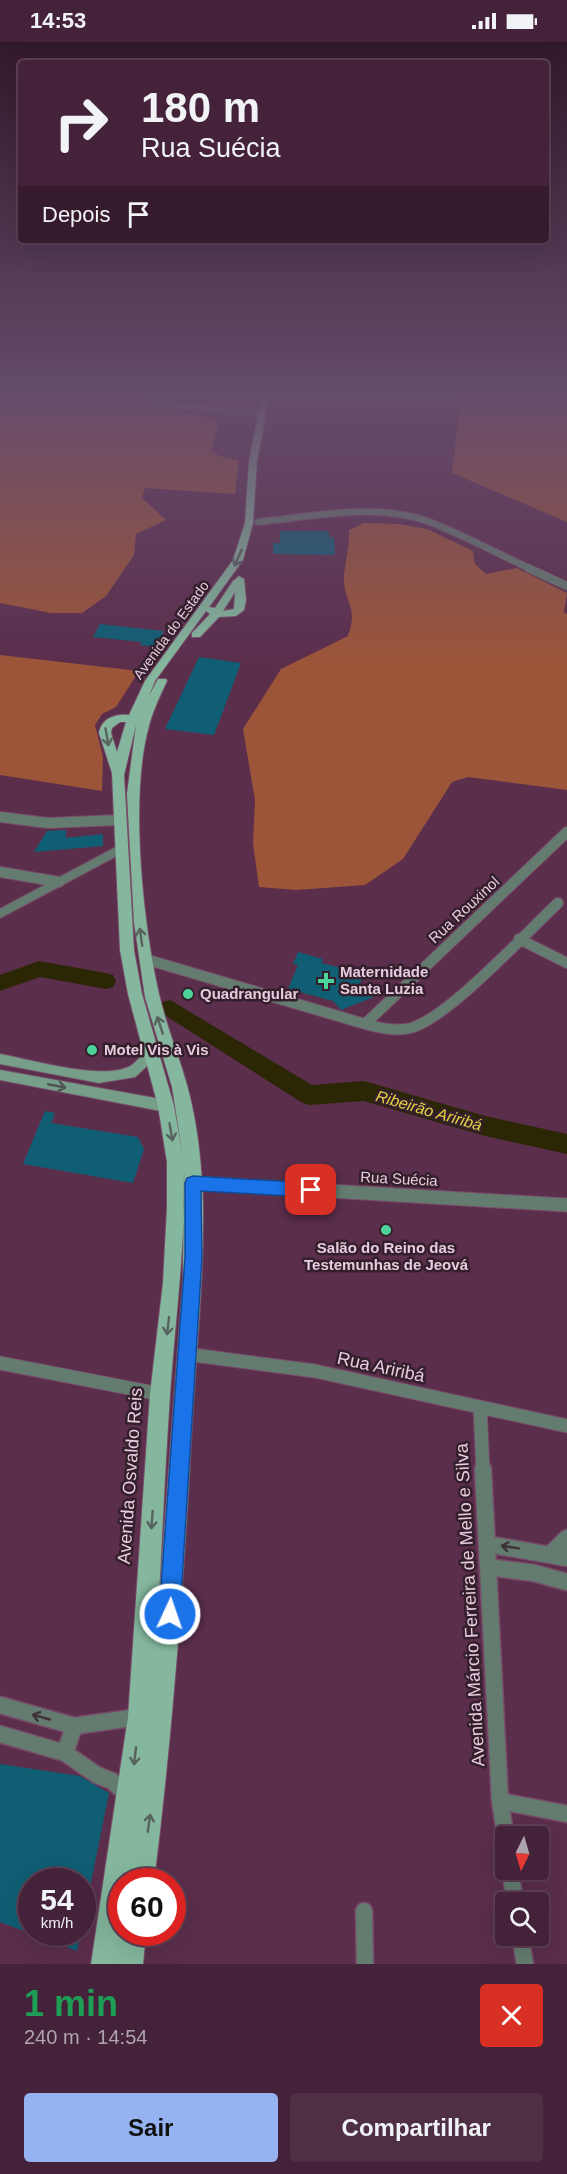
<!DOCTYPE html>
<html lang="pt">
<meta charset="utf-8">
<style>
body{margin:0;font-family:Arial,sans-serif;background:#4e2f44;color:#f1f3f6;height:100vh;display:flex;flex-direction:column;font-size:22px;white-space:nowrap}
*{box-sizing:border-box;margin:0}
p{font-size:20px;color:#afa4ae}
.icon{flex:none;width:33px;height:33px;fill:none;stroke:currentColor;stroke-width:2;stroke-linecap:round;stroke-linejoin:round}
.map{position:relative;height:1922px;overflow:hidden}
.drawer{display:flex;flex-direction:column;background:#442239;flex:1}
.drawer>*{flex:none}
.hud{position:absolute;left:18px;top:18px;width:531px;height:183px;border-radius:6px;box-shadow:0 6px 24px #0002,0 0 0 2px #5c3f53;background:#442239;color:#f1f3f6;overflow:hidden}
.needle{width:39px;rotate:185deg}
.tools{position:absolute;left:495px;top:1784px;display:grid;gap:12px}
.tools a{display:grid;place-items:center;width:54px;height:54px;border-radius:6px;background:#442239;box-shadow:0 6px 24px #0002,0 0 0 2px #5c3f53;font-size:30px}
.speed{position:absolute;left:18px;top:1826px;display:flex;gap:12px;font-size:30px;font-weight:700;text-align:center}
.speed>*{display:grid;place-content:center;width:78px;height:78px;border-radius:50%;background:#442239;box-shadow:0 6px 24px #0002,0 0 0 2px #5c3f53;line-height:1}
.speed small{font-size:15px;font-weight:400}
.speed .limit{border:9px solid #d22;background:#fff;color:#111}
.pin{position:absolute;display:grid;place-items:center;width:51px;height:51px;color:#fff;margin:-26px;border-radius:12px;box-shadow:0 3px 9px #0006}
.me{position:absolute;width:66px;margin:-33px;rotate:3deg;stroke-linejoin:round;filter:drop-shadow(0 0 4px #0008)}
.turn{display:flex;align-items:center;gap:21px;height:126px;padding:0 24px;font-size:27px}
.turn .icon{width:78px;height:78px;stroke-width:2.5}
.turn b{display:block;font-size:42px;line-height:51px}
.then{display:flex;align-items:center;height:57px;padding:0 24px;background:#0003;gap:12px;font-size:22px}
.round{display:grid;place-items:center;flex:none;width:63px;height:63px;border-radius:6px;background:#4e2f44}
.head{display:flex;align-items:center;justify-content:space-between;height:102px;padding:0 24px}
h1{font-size:36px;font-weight:600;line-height:45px;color:#1e9e55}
.primary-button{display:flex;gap:12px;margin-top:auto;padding:12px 24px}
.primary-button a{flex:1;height:69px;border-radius:6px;background:#95b2f1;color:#111;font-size:24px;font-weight:600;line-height:69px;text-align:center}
.primary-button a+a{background:#4e2f44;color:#f1f3f6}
.status{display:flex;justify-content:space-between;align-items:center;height:42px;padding:0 30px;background:#442239;direction:ltr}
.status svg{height:16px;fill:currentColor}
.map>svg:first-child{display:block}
.green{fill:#9c5539}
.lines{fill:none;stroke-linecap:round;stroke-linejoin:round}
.river{fill:#2b2604;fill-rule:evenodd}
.building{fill:#0f5e74}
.minor-far4-casing{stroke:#774e69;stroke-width:8}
.minor-far3-casing{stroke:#774e69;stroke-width:9}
.minor-far2-casing{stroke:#774e69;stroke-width:12}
.minor-far1-casing{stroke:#774e69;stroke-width:15}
.minor-casing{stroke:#774e69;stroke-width:19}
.tertiary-casing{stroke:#774e69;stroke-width:2}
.secondary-casing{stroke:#774e69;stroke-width:2}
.primary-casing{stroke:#774e69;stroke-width:2}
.minor-far4{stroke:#647c6f;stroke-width:6}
.minor-far3{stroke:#647c6f;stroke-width:8}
.minor-far2{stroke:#647c6f;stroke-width:10}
.minor-far1{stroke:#647c6f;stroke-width:13}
.minor{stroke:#647c6f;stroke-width:16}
.tertiary{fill:#647c6f;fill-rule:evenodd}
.secondary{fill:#769e89;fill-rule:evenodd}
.primary{fill:#84b79d;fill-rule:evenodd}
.oneway{stroke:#58635f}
.oneway2{stroke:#4e5251}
.oneway3{stroke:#3e3239}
.route{fill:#1a73e8;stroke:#114b97;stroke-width:1.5}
.poi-dot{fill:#4cd39a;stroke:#341f2c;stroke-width:2}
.labels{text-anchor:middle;stroke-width:5;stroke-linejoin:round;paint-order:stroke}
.far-street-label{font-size:14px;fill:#e8ccdd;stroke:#341f2c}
.street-label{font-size:15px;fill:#e8ccdd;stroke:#341f2c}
.poi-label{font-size:15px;font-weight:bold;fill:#e8ccdd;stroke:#341f2c;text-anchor:start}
.water-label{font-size:16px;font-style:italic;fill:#e4d241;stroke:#341f2c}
.near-street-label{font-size:18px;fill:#e8ccdd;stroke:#341f2c}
</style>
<div class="status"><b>14:53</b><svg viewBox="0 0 49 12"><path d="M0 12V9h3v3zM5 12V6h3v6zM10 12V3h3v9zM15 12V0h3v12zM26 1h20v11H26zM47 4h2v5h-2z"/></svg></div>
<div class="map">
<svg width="567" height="1922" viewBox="0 0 567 1922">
<rect width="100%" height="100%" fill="#5b2e4c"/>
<!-- green -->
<path class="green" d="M 0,352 L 150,352 L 145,354 L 143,366 C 168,371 195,369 219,379 L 211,409 L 222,415 L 239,418 L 235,452 L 145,446 L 142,456 L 166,478 L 136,492 L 134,513 L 106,554 L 82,571 L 51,571 L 0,561 Z
M 461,352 L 567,352 L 567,480 L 452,431 Z
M 364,481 L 399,482 L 427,487 L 473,509 L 475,522 L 486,532 L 517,526 L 567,551 L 564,570 L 567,572 L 567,748 L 468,735 L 452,740 L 403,817 L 365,843 L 296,848 L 259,845 L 253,801 L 255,758 L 243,687 L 281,627 L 348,594 C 359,564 343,560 344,535 C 345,519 350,504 349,488 Z
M 0,613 L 139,629 L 116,665 L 102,672 L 95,683 L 103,715 L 102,749 L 0,733 Z"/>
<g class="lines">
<!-- river -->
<path class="river" d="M 39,919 L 106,931 L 113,933 L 116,939 L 113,945 L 106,947 L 40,935 L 0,949 L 0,933 Z
M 170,958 L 312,1043 L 364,1039 L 485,1074 L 567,1092 L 567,1112 L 485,1094 L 364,1059 L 309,1063 L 301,1060 L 163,972 L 159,966 L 163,960 Z"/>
</g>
<!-- building -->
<path class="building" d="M 280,489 L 329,489 L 329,495 L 334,495 L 335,513 L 273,512 L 273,501 L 280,501 Z
M 100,582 L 164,589 L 156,605 L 140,603 L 142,600 L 93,595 Z
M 199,615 L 241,621 L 214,693 L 165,687 Z
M 66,788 L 66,796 L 103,792 L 103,804 L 34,810 L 47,789 Z
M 298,910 L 323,917 L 322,921 L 364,932 L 357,949 L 374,955 L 341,968 L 333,959 L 288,947 L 298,923 L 293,922 Z
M 45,1069 L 55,1071 L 51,1081 L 138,1095 L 144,1107 L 133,1141 L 23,1122 Z
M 0,1722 L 80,1734 L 109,1751 L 87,1860 L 82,1860 L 82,1839 L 32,1839 L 32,1890 L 81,1890 L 77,1909 L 0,1880 Z"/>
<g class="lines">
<defs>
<path id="minor-far4" d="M 151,361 L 262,372
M 258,480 C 312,475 374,460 427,479 C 462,492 496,511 531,527"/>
<path id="minor-far3" d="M 528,526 L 567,544"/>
<path id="minor-far2" d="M 0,775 L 48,781 L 118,778
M 0,830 L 59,840
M 519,897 L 567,921
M 145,917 L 365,982 L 567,790
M 365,982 C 379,986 396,990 411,986 C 449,975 526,891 558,861"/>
<path id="minor-far1" d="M 193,1141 L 567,1163
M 186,1312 L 315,1329 L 567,1384
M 0,1321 L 160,1352
M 480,1366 L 483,1429"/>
<path id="minor" d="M 483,1427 L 500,1759 L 506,1797
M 487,1502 L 567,1516
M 551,1512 L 567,1496
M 488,1525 L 534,1531 L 567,1540
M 0,1663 L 74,1684 L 139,1675
M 0,1692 L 65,1711 L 97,1733 L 112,1739 L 128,1753
M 65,1711 L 74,1684
M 500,1759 L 567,1772
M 510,1827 L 515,1860
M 364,1869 L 365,1922
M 520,1893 L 525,1922"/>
<path id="tertiary" d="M 120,803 L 124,804 L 125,807 L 124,810 L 0,876 L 0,867 Z"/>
<path id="secondary" d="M 152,1007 L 156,1008 L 158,1012 L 156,1016 L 135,1035 L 99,1041 L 0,1022 L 0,1012 C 32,1018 97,1037 126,1026 C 136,1023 142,1010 152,1007 Z
M 0,1028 L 166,1058 L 171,1060 L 173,1064 L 171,1068 L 166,1070 L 0,1038 Z"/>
<path id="primary" d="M 262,352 L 270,352 L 257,419 L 253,481 L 243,518 L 209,565 L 215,566 L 233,539 L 239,534 L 244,537 L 246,558 L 244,568 L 236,574 L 219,575 L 200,595 L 192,595 L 192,591 L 210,572 L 206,569 L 155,639 L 149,654 L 158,637 L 166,637 L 167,639 C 160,654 153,668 149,684 C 129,755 143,884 160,956 C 167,986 179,1014 187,1043 C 198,1083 202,1124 203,1164 C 204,1237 196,1310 192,1383 C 184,1536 173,1688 154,1839 L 122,1839 L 122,1890 L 146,1890 L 143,1922 L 91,1922 L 128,1675 L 150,1352 L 163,1241 L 167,1166 L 167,1120 L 158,1064 L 128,952 L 120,908 L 112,731 L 99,691 C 102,676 115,672 129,673 L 145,639 L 233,518 L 245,481 L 249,419 ZM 235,550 L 234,567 L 223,569 ZM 120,680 L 126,680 L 117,710 L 111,691 L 112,686 ZM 136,683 L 127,752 L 134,880 L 145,955 L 172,1045 L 183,1115 L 174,1064 L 142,952 L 134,908 L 124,733 ZM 184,1125 L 183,1237 L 158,1572 C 162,1499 165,1426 170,1353 C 175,1277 186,1202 184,1125 Z"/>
</defs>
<!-- minor-far4 casing -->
<use href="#minor-far4" class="minor-far4-casing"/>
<!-- minor-far3 casing -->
<use href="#minor-far3" class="minor-far3-casing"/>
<!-- minor-far2 casing -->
<use href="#minor-far2" class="minor-far2-casing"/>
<!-- minor-far1 casing -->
<use href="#minor-far1" class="minor-far1-casing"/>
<!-- minor casing -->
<use href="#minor" class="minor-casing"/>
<!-- tertiary casing -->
<use href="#tertiary" class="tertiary-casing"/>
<!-- secondary casing -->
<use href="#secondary" class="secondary-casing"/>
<!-- primary casing -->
<use href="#primary" class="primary-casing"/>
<!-- minor-far4 -->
<use href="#minor-far4" class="minor-far4"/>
<!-- minor-far3 -->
<use href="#minor-far3" class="minor-far3"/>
<!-- minor-far2 -->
<use href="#minor-far2" class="minor-far2"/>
<!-- minor-far1 -->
<use href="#minor-far1" class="minor-far1"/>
<!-- minor -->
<use href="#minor" class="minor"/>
<!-- tertiary -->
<use href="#tertiary" class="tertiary"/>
<!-- secondary -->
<use href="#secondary" class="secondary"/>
<!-- primary -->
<use href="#primary" class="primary"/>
</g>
<!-- one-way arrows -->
<defs><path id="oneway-shaft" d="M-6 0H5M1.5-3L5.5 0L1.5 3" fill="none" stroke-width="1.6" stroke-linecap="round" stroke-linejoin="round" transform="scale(1.5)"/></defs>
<g class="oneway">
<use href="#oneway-shaft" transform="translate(238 516) rotate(114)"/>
<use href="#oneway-shaft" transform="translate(107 695) rotate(80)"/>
<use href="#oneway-shaft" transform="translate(141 895) rotate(-98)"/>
<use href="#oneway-shaft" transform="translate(160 983) rotate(-108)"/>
<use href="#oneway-shaft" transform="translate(171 1090) rotate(80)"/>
<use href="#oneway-shaft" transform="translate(168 1284) rotate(96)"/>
<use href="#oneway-shaft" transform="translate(152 1478) rotate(94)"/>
<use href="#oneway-shaft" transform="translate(135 1714) rotate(97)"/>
<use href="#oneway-shaft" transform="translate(149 1781) rotate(-82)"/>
</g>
<use class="oneway2" href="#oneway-shaft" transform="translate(57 1044) rotate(11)"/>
<g class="oneway3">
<use href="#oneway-shaft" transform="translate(510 1505) rotate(-171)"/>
<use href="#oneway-shaft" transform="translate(41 1675) rotate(-164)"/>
</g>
<!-- sky -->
<linearGradient id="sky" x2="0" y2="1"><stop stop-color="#32192a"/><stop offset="0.57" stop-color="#664c6c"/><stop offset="1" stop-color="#664c6c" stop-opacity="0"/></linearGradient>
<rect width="567" height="621" fill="url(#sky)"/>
<!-- route -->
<path class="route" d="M 193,1134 L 311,1141 L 317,1143 L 319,1148 L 317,1153 L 311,1155 L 201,1149 L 202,1215 L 180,1572 L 177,1579 L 170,1582 L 163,1579 L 159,1572 L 185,1215 L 185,1141 L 187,1136 Z"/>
<!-- markers -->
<g class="poi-dot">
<path d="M323 930h6v6h6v6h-6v6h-6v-6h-6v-6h6z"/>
<circle cx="188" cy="952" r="6"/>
<circle cx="92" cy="1008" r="6"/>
<circle cx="386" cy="1188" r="6"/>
</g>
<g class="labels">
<!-- far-street labels -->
<g class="far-street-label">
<text transform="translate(171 588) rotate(-54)" y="5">Avenida do Estado</text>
</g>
<!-- street labels -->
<g class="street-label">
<text transform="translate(464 868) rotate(-43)" y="5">Rua Rouxinol</text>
<text transform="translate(399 1137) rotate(3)" y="5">Rua Suécia</text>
</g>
<!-- poi labels -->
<g class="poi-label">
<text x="340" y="935">Maternidade<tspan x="340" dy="17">Santa Luzia</tspan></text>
<text x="200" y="957">Quadrangular</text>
<text x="104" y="1013">Motel Vis à Vis</text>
<text x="386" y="1211" text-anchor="middle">Salão do Reino das<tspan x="386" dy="17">Testemunhas de Jeová</tspan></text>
</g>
<!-- water labels -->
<g class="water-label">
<text transform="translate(429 1068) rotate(16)" y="6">Ribeirão Ariribá</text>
</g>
<!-- near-street labels -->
<g class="near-street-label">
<text transform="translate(381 1325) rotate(12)" y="6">Rua Ariribá</text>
<text transform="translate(130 1434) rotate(-86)" y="6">Avenida Osvaldo Reis</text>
<text transform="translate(470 1563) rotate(-93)" y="6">Avenida Márcio Ferreira de Mello e Silva</text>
</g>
</g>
</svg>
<div class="tools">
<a><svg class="needle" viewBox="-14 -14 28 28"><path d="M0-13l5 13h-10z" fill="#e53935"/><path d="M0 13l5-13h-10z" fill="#afa4ae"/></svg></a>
<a><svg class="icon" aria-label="search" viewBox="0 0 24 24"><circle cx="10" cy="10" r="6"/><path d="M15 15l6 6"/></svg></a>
</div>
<div class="speed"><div>54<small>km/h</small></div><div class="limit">60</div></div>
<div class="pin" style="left:311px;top:1148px;background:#d93025"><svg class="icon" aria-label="arrive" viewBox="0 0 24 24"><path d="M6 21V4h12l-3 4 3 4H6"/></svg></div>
<svg class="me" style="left:170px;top:1572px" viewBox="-20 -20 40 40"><circle r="17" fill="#1a73e8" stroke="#fff" stroke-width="3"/><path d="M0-11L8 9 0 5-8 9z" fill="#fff"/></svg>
<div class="hud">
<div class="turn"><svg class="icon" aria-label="right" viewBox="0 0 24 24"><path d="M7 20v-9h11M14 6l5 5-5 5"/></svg><div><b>180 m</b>Rua Suécia</div></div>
<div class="then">Depois<svg class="icon" aria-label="arrive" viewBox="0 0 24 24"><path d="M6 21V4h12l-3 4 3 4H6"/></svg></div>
</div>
</div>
<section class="drawer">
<div class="head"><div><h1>1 min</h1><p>240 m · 14:54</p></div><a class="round" style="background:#d93025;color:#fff"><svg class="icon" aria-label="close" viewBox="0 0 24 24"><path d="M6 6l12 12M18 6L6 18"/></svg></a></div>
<div class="primary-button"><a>Sair</a><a>Compartilhar</a></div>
</section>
